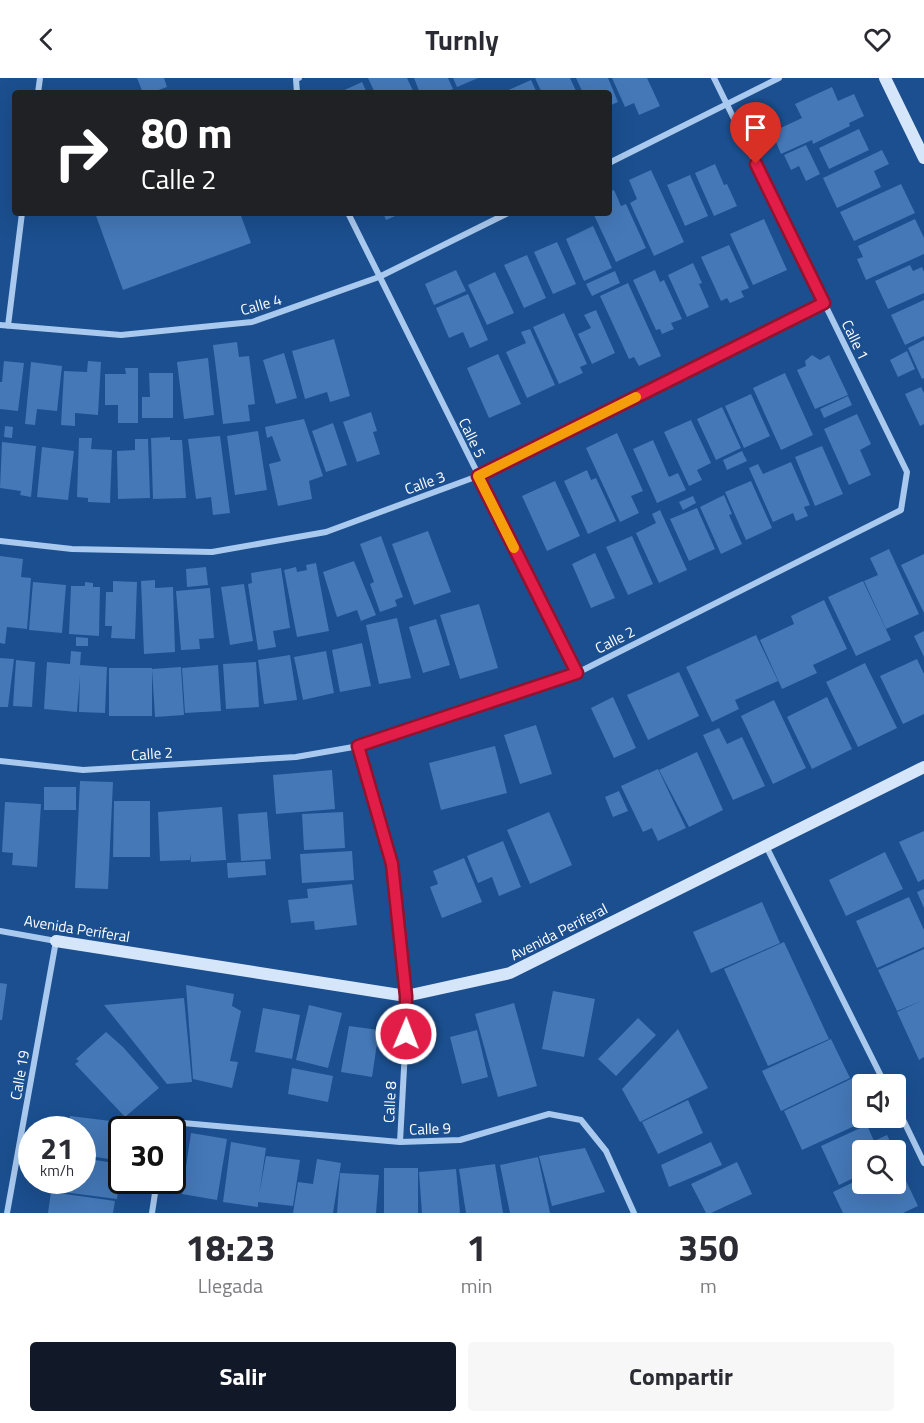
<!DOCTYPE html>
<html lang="es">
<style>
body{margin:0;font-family:"Titillium Web",sans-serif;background:#f7f7f7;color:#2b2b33;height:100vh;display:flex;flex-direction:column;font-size:22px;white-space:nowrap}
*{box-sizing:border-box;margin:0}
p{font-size:20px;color:#7c7c81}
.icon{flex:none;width:33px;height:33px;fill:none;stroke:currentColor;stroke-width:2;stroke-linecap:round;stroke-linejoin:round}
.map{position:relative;height:1135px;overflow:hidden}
.sheet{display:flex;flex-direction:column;background:#fff;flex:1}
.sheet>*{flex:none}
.top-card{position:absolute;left:12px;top:12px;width:600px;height:126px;border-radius:6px;box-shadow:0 6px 24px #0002;background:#202124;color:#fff;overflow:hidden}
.tools{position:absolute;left:852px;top:996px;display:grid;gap:12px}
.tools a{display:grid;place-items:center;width:54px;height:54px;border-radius:6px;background:#fff;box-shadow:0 6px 24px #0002;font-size:30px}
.speed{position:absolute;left:18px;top:1038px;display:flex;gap:12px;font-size:30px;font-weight:700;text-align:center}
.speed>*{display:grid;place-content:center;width:78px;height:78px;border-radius:50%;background:#fff;box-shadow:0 6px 24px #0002;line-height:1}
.speed small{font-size:15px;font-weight:400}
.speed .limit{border:3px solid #111;border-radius:9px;background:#fff;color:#111}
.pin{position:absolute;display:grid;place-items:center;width:51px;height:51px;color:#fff;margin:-62px -26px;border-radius:50% 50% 50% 0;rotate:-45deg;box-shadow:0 0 6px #0007}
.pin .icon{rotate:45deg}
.me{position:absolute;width:66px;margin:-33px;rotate:1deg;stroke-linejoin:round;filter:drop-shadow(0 0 4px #0008)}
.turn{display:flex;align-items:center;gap:21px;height:126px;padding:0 30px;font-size:27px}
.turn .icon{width:78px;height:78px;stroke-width:2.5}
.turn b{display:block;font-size:42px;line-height:51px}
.eta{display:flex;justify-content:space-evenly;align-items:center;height:102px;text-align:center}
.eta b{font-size:36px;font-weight:700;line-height:42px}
.button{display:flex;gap:12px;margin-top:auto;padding:12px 30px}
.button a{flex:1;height:69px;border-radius:6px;background:#111827;color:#fff;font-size:24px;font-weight:700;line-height:69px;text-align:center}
.button a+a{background:#f7f7f7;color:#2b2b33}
header{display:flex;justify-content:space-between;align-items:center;height:78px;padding:0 30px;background:#fff;font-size:27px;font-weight:700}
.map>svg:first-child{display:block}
.building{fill:#4478b7}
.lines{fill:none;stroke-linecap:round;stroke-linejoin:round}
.street{stroke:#a9c9ee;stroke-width:6}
.secondary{stroke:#d6e6fa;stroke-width:12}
.route-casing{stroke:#92132f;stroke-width:15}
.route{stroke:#e11d48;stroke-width:10}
.slow{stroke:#f59e0b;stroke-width:10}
.labels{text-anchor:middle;stroke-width:5;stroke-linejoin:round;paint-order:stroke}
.street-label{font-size:15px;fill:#fff;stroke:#1b4f8f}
</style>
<header><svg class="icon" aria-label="back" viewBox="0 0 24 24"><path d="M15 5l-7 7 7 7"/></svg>Turnly<svg class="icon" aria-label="heart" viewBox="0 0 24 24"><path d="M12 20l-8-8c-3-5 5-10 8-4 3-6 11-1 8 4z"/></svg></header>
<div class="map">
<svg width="924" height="1135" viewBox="0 0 924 1135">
<rect width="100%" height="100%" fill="#1b4f8f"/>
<!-- building -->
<path class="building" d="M 137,0 L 164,0 L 167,9 L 150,15 L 143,15 Z
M 368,0 L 407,0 L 414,15 L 375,15 Z
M 414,0 L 448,0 L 453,11 L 443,15 L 420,15 Z
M 453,0 L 478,0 L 457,9 Z
M 535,0 L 570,0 L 577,15 L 542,15 Z
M 576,0 L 608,0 L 618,24 L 609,28 L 609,15 L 583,15 Z
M 612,0 L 647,0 L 660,28 L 639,37 L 634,25 L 625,29 Z
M 531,2 L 537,15 L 502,15 Z
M 362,4 L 367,15 L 338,15 Z
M 832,9 L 838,23 L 854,16 L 864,38 L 849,45 L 850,48 L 813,66 L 812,62 L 781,76 L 772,54 L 802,40 L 795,26 Z
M 859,51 L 869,72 L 829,91 L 819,70 Z
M 806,67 L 820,96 L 806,103 L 799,88 L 791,92 L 784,77 Z
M 882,72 L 889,86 L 874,93 L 881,109 L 837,130 L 823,100 Z
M 715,86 L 724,107 L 727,106 L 737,128 L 714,138 L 695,95 Z
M 651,92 L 684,164 L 654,178 L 630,125 L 637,121 L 629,102 Z
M 690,97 L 708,138 L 685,148 L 667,107 Z
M 901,106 L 915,135 L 854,163 L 840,134 Z
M 614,112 L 621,128 L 626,126 L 646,170 L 616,184 L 593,135 L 609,135 L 609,114 Z
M 95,135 L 240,135 L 251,165 L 123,212 Z
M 383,135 L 402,135 L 386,142 Z
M 764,141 L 787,192 L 753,207 L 730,156 Z
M 915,141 L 924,160 L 924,176 L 866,202 L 857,181 L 863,179 L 858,168 Z
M 593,148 L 612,190 L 584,203 L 566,161 Z
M 557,164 L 576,206 L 553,216 L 534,174 Z
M 729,167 L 749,210 L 741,213 L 744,219 L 730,225 L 727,220 L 721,223 L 701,179 Z
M 527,177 L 546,220 L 524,230 L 504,187 Z
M 693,185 L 702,205 L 699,206 L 709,229 L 687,239 L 668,197 Z
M 910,187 L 913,193 L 922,189 L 924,194 L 924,215 L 888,231 L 875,203 Z
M 456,192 L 466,213 L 434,227 L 425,206 Z
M 655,192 L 660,204 L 664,202 L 682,241 L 671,245 L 674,251 L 662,256 L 660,251 L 656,252 L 633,202 Z
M 615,193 L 620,205 L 592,218 L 586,206 Z
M 495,194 L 514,235 L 487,247 L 468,207 Z
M 628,205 L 661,278 L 639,288 L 634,279 L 629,281 L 600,218 Z
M 468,216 L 488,262 L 470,270 L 463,254 L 449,260 L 436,230 Z
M 924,222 L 924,258 L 905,267 L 891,237 Z
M 596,232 L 615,275 L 592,286 L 578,256 L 591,250 L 584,237 Z
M 564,235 L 587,286 L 580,289 L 583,295 L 559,306 L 533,249 Z
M 530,251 L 555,307 L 527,320 L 506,274 L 526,265 L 521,254 Z
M 334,261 L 350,318 L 330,324 L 327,314 L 305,321 L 292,273 Z
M 924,262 L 924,300 L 922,301 L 908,270 Z
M 237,264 L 239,279 L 249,278 L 255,326 L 248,327 L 250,343 L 223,346 L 213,267 Z
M 907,273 L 915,291 L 898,299 L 890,282 Z
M 284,275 L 297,320 L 276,326 L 263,282 Z
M 498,276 L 521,326 L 489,340 L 467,290 Z
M 812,277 L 820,282 L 829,277 L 848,317 L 815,331 L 797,292 L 806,288 L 805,283 Z
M 208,280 L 214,337 L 184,341 L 177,284 Z
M 4,283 L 24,285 L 18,333 L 0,331 L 0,304 L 2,304 Z
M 88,283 L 101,284 L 98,337 L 75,335 L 75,348 L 61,347 L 64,293 L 87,294 Z
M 31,284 L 62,288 L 57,333 L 37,331 L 35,347 L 25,346 Z
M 125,290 L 138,290 L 138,345 L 118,345 L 118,327 L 105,327 L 105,296 L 126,296 Z
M 149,295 L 173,295 L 173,340 L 142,340 L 142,319 L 150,319 Z
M 785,295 L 813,357 L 781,372 L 753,310 Z
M 921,309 L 924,315 L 924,346 L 920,348 L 905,316 Z
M 751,316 L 770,358 L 744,370 L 725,328 Z
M 848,318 L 852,327 L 824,340 L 820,331 Z
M 722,329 L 741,370 L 716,382 L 697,341 Z
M 371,334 L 377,353 L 373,354 L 380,376 L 357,384 L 343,344 Z
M 857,336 L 871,366 L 860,372 L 871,397 L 849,407 L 824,351 Z
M 304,341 L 323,398 L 309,403 L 312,421 L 278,428 L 269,386 L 281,383 L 272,358 L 267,360 L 265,349 Z
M 691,342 L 711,385 L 697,392 L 702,402 L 689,408 L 664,354 Z
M 333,345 L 347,387 L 326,394 L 312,353 Z
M 5,348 L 13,349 L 12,360 L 4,359 Z
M 258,353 L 267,412 L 235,417 L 227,358 Z
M 617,355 L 643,413 L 631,418 L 639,435 L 620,444 L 586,370 Z
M 220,358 L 230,435 L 213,437 L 211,419 L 196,421 L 188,361 Z
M 170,359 L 170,362 L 182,362 L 186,420 L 153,421 L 151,360 Z
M 79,360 L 92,360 L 91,371 L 112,372 L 110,425 L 88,424 L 88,420 L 77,419 Z
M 135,361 L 148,361 L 150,420 L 118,421 L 117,373 L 135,372 Z
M 653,362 L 669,399 L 678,395 L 686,412 L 657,425 L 633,371 Z
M 2,364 L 36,368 L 31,419 L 20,417 L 21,413 L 0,410 Z
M 822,368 L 843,416 L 815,428 L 795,379 Z
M 42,369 L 74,373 L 68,422 L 37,419 Z
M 742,373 L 747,383 L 727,392 L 723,382 Z
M 791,384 L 810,427 L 804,429 L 808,438 L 796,443 L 793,435 L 773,444 L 749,390 L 758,386 L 763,396 Z
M 587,392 L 591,402 L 596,400 L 616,443 L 588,456 L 564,403 Z
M 555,403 L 580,458 L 547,473 L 522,418 Z
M 751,403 L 772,450 L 746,462 L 725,414 Z
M 724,417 L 732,436 L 729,437 L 742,466 L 721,476 L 700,429 Z
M 693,418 L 696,425 L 683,432 L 679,424 Z
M 697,430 L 715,471 L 689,483 L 670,441 Z
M 660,432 L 687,492 L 659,505 L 636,455 L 656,445 L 652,436 Z
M 428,453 L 451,514 L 414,527 L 392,466 Z
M 381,458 L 403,519 L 395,522 L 397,528 L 380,534 L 370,506 L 374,504 L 360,466 Z
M 632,458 L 653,506 L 628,517 L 606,469 Z
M 889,471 L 919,536 L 886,551 L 864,503 L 878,497 L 870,480 Z
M 595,475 L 615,520 L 591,530 L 572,486 Z
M 924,476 L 924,535 L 901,487 Z
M 0,478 L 23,481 L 21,499 L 31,500 L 27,551 L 7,549 L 5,566 L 0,565 Z
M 354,483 L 376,537 L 361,543 L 357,532 L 337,539 L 323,494 Z
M 316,485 L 329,553 L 297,559 L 284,492 L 296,489 L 297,494 L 307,492 L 306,487 Z
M 206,489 L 208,507 L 187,509 L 186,491 Z
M 281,490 L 290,550 L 273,553 L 276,569 L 258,572 L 248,506 L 252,505 L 251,495 Z
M 155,502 L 155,510 L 173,509 L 175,574 L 144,576 L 141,503 Z
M 113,503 L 137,504 L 135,561 L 111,560 L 112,548 L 105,548 L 106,514 L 113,514 Z
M 863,503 L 891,562 L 856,578 L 828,519 Z
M 33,504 L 66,507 L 62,555 L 29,552 Z
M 85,504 L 93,505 L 93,509 L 100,509 L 99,558 L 69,556 L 71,508 L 85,508 Z
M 244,506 L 253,563 L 230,567 L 221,509 Z
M 210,510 L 214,560 L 199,561 L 200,571 L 181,572 L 176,513 Z
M 824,522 L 847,571 L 813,587 L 817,595 L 782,611 L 760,562 L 794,546 L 791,538 Z
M 479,526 L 498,590 L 460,601 L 440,537 Z
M 397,540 L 411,600 L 379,606 L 366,547 Z
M 436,541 L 450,587 L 423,595 L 409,549 Z
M 924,553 L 924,579 L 914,558 Z
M 756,557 L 778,603 L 735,622 L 739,631 L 712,644 L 686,589 Z
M 76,559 L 88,560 L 88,568 L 76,568 Z
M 362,565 L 371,608 L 340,614 L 332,572 Z
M 71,573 L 81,574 L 80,587 L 107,589 L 105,635 L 79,634 L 80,598 L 77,634 L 44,631 L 47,584 L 70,586 Z
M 326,573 L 334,615 L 303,622 L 294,579 Z
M 290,577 L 297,622 L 264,626 L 258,582 Z
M 0,580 L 14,581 L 8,629 L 0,629 Z
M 917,581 L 924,596 L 924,636 L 903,646 L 880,598 Z
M 16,582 L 35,584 L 32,629 L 13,628 Z
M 256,584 L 259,629 L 226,631 L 223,586 Z
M 865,585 L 897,650 L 858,669 L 826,604 Z
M 218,587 L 221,633 L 185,635 L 182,590 Z
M 181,589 L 184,637 L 155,639 L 152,591 Z
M 109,590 L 152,590 L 152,638 L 109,638 Z
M 679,594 L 699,638 L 648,662 L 627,617 Z
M 613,619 L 636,670 L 614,680 L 591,630 Z
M 827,619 L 852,671 L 812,691 L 787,639 Z
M 774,622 L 806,690 L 773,706 L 741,638 Z
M 536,647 L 552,696 L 520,706 L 504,657 Z
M 719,650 L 727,666 L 742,659 L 765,708 L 733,722 L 703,657 Z
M 495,668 L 507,715 L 441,732 L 429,685 Z
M 697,674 L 723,732 L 689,749 L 659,692 Z
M 658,691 L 686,750 L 658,763 L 652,750 L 643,754 L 621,708 Z
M 332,692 L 335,731 L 276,736 L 273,697 Z
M 80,703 L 113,704 L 108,811 L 75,810 Z
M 44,709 L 76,709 L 76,732 L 44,732 Z
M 619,713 L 628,733 L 613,739 L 605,719 Z
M 114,723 L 150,723 L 150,779 L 113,779 Z
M 5,724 L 41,726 L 37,789 L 12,787 L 13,775 L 2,774 Z
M 222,729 L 226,782 L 191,784 L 190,775 L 190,782 L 160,783 L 158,734 Z
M 267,734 L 271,781 L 241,783 L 238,736 Z
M 343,734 L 345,770 L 304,772 L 302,736 Z
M 549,734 L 572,787 L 530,806 L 507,752 Z
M 924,753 L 924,801 L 918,804 L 899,764 Z
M 503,763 L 521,809 L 499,818 L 492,799 L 478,805 L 467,778 Z
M 352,773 L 354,802 L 302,805 L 300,776 Z
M 885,774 L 903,811 L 846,838 L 829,802 Z
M 464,780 L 482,824 L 442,840 L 430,809 L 438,806 L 433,793 Z
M 265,783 L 266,797 L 228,800 L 227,785 Z
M 352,806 L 357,847 L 315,852 L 314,843 L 291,845 L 288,822 L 308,820 L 307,811 Z
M 924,811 L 924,830 L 917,814 Z
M 909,819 L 924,852 L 924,869 L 877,890 L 856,843 Z
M 762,824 L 780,865 L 711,895 L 693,854 Z
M 784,864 L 829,961 L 768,988 L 724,891 Z
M 924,871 L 924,979 L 919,982 L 897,934 L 921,923 L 897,933 L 878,892 Z
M 0,905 L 7,906 L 2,942 L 0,942 Z
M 186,907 L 234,916 L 232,928 L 241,933 L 230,983 L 238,984 L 232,1010 L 193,1001 Z
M 553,913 L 595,921 L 584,979 L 542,971 Z
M 184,920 L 192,1004 L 167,1006 L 104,927 Z
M 514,925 L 537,1008 L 498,1019 L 475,936 Z
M 309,927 L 342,935 L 328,990 L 296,982 Z
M 263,930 L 300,937 L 292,981 L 255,974 Z
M 638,940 L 656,957 L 616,998 L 598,981 Z
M 349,948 L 379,952 L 372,999 L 341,994 Z
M 678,951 L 708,1010 L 640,1044 L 622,1011 Z
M 477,952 L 488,999 L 462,1006 L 450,959 Z
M 106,954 L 123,969 L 159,1010 L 125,1039 L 75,986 L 79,983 L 76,981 Z
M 831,961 L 850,1000 L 781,1033 L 762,993 Z
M 292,990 L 333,998 L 328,1024 L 288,1016 Z
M 853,1000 L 862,1019 L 862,1040 L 872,1040 L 802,1072 L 784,1033 Z
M 688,1022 L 703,1055 L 658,1076 L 642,1044 Z
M 70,1038 L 127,1045 L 127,1052 L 122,1052 L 122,1083 L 82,1077 L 82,1052 L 68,1052 Z
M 867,1047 L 874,1063 L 887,1057 L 894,1072 L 862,1072 L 862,1096 L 839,1107 L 821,1068 Z
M 191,1055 L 227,1061 L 217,1122 L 182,1116 Z
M 231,1064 L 266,1070 L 259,1117 L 266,1078 L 300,1082 L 293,1128 L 258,1124 L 258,1129 L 223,1124 Z
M 711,1064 L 722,1087 L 669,1109 L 661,1087 Z
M 585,1070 L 605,1114 L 552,1128 L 539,1078 Z
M 538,1079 L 550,1135 L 510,1135 L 500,1087 Z
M 82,1080 L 121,1086 L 117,1121 L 47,1112 L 49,1102 L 82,1102 Z
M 317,1081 L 341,1085 L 333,1135 L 293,1135 L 298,1104 L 313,1106 Z
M 737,1084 L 752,1116 L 711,1135 L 706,1135 L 691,1106 Z
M 897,1084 L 918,1128 L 903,1135 L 843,1135 L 833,1114 L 862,1100 L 862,1106 L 896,1106 L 896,1085 Z
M 495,1086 L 503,1135 L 466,1135 L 459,1091 Z
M 384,1090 L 418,1090 L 418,1135 L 384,1135 Z
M 456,1091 L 460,1135 L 422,1135 L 419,1094 Z
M 340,1095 L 379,1097 L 376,1135 L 337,1135 Z
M 51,1114 L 115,1123 L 113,1135 L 48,1135 Z"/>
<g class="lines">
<!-- street -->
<path class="street" d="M 38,15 L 40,0
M 297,15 L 296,1 L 299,0
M 609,85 L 779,0
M 348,135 L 577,595
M 0,247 L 121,257 L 252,244 L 379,199 L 508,135
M 8,248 L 22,135
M 0,463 L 72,471 L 212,474 L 326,454 L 478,398 L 824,225
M 359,668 L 392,786 L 407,935 L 400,1064
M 0,683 L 83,692 L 296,679 L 359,668 L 577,595 L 901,432 L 907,394 L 714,0
M 766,768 L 885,1006
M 0,853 L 56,863 L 7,1135
M 896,1027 L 924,1085
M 172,1059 L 183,1045 L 400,1064 L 460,1062 L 549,1036 L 581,1042 L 606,1073 L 634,1135
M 152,1135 L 157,1102"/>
<!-- secondary -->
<path class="secondary" d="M 885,0 L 924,80
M 56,863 L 406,918 L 510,895 L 924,689"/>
</g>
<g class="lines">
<defs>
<path id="route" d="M 406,956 L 406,918 L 392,786 L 358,668 L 577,595 L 478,398 L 824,225 L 756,86"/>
</defs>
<!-- route casing -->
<use href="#route" class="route-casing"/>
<!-- route -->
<use href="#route" class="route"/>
<!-- slow -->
<path class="slow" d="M 514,470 L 478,398 L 636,319"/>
</g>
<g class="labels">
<!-- street labels -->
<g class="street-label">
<text transform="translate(261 227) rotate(-16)" y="5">Calle 4</text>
<text transform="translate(855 262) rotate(64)" y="5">Calle 1</text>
<text transform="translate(472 360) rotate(64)" y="5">Calle 5</text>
<text transform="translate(425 405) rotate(-20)" y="5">Calle 3</text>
<text transform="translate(615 562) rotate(-27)" y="5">Calle 2</text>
<text transform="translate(152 676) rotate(-4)" y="5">Calle 2</text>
<text transform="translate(77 851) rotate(9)" y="5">Avenida Periferal</text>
<text transform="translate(559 854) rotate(-27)" y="5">Avenida Periferal</text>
<text transform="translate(20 997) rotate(-80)" y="5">Calle 19</text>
<text transform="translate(390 1024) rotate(-87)" y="5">Calle 8</text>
<text transform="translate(430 1051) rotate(-2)" y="5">Calle 9</text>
</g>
</g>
</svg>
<div class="tools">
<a><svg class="icon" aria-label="sound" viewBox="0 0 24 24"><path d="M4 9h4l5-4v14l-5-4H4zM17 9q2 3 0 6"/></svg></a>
<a><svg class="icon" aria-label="search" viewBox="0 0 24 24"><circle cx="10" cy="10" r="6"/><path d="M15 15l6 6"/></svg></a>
</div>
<div class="speed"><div>21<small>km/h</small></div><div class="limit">30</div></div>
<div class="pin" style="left:756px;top:86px;background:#d93025"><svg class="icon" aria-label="arrive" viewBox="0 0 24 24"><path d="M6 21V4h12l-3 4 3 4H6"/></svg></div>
<svg class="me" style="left:406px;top:956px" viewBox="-20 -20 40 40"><circle r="17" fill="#e11d48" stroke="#fff" stroke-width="3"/><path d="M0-11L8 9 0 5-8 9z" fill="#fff"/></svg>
<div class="top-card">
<div class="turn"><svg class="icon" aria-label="right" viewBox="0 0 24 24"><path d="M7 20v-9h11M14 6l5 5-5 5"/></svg><div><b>80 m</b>Calle 2</div></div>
</div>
</div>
<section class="sheet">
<div class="eta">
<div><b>18:23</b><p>Llegada</p></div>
<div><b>1</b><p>min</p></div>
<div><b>350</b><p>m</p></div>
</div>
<div class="button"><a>Salir</a><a>Compartir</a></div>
</section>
